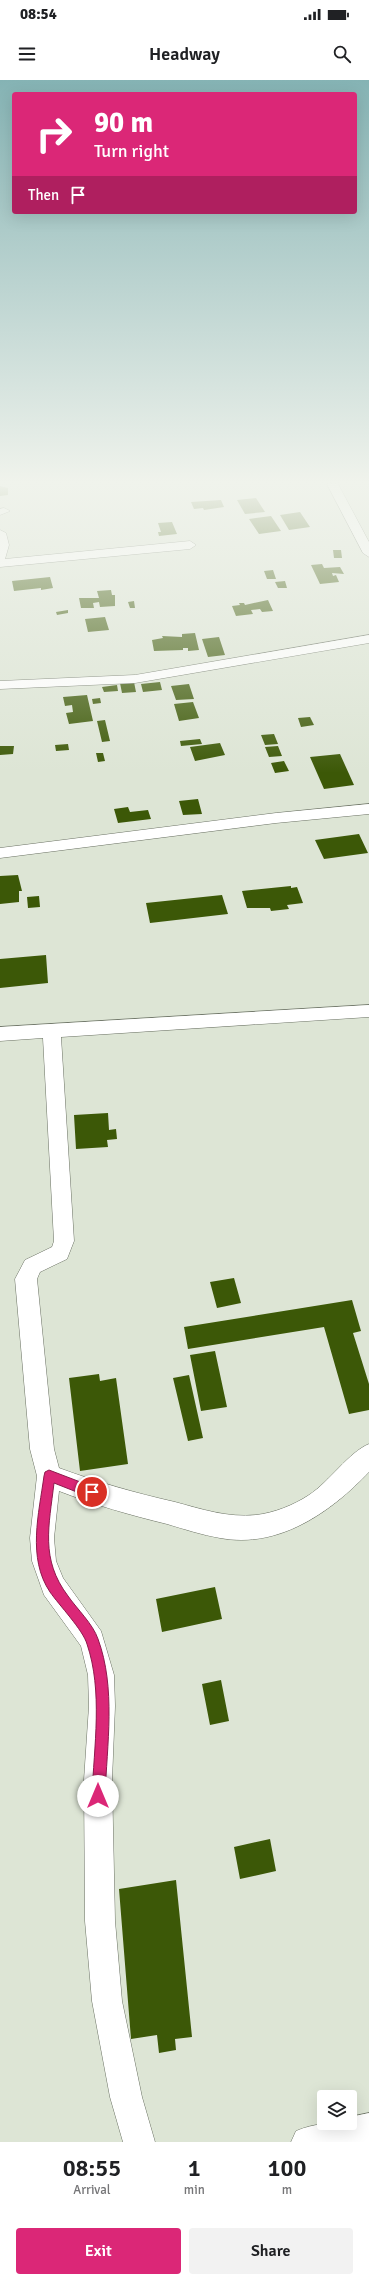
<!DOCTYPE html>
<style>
body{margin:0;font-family:Signika,sans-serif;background:#f2f2f2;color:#202124;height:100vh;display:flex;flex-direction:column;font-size:15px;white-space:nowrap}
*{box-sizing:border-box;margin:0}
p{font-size:13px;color:#757577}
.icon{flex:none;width:22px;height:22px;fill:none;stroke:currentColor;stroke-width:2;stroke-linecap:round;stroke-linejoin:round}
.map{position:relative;height:2062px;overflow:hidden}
.panel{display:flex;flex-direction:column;background:#fff;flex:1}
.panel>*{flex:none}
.hud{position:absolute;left:12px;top:12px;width:345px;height:122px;border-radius:4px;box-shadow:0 4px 16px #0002;background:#db2777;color:#fff;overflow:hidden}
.buttons{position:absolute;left:317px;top:2010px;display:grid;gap:8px}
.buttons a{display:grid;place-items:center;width:40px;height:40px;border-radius:4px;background:#fff;box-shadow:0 4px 16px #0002;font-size:20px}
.pin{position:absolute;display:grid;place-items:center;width:34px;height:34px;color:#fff;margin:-17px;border:2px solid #fff;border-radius:50%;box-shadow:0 1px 4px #0007}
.me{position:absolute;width:44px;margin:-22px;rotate:0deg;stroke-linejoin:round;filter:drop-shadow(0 0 3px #0008)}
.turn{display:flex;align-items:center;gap:14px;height:84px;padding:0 16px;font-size:18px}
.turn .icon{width:52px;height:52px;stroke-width:2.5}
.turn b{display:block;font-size:28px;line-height:34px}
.then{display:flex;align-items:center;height:38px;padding:0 16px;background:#0003;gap:8px;font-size:15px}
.eta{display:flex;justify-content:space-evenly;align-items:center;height:68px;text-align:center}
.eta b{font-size:24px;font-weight:600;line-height:28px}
.button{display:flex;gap:8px;margin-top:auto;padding:8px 16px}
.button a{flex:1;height:46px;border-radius:4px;background:#db2777;color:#fff;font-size:16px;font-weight:600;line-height:46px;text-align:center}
.button a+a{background:#f2f2f2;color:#202124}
.status{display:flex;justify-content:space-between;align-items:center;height:28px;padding:0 20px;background:#fff;direction:ltr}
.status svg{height:11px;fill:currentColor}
header{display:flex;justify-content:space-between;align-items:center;height:52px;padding:0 16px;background:#fff;font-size:18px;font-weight:600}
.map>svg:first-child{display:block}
.building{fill:#3c5807}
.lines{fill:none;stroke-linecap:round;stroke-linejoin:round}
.minor-casing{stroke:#6a7163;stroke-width:1}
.minor{fill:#fff;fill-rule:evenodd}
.route{fill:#db2777;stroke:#8e194d}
</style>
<div class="status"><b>08:54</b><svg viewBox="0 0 49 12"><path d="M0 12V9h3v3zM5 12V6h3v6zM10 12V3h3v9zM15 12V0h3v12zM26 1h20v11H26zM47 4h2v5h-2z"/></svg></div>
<header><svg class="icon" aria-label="menu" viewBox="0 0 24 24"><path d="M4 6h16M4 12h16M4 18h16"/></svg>Headway<svg class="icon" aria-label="search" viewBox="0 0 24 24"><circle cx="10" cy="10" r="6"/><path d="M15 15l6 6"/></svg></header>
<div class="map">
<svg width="369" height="2062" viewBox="0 0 369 2062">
<rect width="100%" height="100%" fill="#dde5d5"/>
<!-- building -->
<path class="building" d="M 0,406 L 8,408 L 8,415 L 0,416 Z
M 256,418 L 265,432 L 245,434 L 237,420 Z
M 221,420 L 224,427 L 204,430 L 203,428 L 194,429 L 191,422 Z
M 300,432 L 310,447 L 289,450 L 280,435 Z
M 271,436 L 281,451 L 259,454 L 249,439 Z
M 172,442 L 177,454 L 159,456 L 158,452 L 161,452 L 158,443 Z
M 333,470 L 341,470 L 342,478 L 334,478 Z
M 322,484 L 324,488 L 340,487 L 344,494 L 332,493 L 333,496 L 336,495 L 339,502 L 320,504 L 311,485 Z
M 273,490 L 276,499 L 267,499 L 264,491 Z
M 50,497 L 53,508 L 41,510 L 41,508 L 14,511 L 12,501 Z
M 285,501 L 287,508 L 278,508 L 275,502 Z
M 111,510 L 112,515 L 115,515 L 115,526 L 100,527 L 99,522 L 93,523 L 94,528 L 81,528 L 79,518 L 99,518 L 97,511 Z
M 268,520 L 273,531 L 262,532 L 260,529 L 251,530 L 253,534 L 236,536 L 232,526 L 240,525 L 239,523 L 244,523 L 245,525 Z
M 134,521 L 135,528 L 130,528 L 128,522 Z
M 68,530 L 68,533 L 57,535 L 56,532 Z
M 105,537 L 109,550 L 88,552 L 85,539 Z
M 195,553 L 199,570 L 188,571 L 188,568 L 183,568 L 183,570 L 154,571 L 152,560 L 163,558 L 162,556 L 182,557 L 182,554 Z
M 219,557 L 225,575 L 208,577 L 202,559 Z
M 134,602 L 136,612 L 122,613 L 120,603 Z
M 160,602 L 162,610 L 143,612 L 141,604 Z
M 189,604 L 194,619 L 176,620 L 171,606 Z
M 117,605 L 118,611 L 104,612 L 102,607 Z
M 87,615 L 93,641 L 69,644 L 66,633 L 73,632 L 72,625 L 65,626 L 63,617 Z
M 100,618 L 101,623 L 93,624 L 92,619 Z
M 193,622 L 199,638 L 179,641 L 174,624 Z
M 310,637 L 314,645 L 301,647 L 298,638 Z
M 105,640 L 110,661 L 102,662 L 97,641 Z
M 274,654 L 278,664 L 265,665 L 261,655 Z
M 200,659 L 202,664 L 181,666 L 180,661 Z
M 220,663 L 225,675 L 195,681 L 190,667 Z
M 68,664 L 69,670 L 56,671 L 55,665 Z
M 0,666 L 14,666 L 13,674 L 0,675 Z
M 278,666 L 282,676 L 269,677 L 265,667 Z
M 96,673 L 103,673 L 105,681 L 98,682 Z
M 340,674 L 354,705 L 324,709 L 310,677 Z
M 284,681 L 289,691 L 275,693 L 271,683 Z
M 198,719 L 202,734 L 183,735 L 179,721 Z
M 128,727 L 130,732 L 148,730 L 151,739 L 118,743 L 114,729 Z
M 359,754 L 368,773 L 324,779 L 315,760 Z
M 18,795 L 22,811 L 19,811 L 19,822 L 0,824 L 0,796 Z
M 291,806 L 291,808 L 297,807 L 303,823 L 287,825 L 289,829 L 271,831 L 270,828 L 247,828 L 242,811 Z
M 222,815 L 228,834 L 150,843 L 146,823 Z
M 39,816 L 40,827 L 28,828 L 27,817 Z
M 46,875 L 48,903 L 0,908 L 0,879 Z
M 108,1033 L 109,1050 L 116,1049 L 117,1059 L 107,1060 L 108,1067 L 76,1069 L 74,1035 Z
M 234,1198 L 241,1223 L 217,1228 L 210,1202 Z
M 352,1220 L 361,1251 L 353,1253 L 369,1304 L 369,1330 L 349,1334 L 324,1247 L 188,1269 L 184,1247 Z
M 215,1271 L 227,1327 L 201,1331 L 190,1275 Z
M 99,1294 L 100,1301 L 116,1298 L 128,1384 L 80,1391 L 69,1298 Z
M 189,1295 L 203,1358 L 188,1361 L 173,1298 Z
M 215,1507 L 222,1539 L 162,1552 L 156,1519 Z
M 221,1600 L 229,1641 L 210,1645 L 202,1604 Z
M 270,1759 L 276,1791 L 240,1799 L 234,1767 Z
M 176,1800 L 192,1957 L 175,1959 L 176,1970 L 159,1973 L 157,1955 L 131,1959 L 119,1809 Z"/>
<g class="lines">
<defs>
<path id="minor" d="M 327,404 L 338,404 L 369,462 L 369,477 L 363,473 Z
M 4,428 L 10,431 L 0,435 L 0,429 Z
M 0,450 L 6,453 L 9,465 L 5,479 L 190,461 L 196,465 L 190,469 L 0,487 Z
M 369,555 L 369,563 L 135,603 L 0,609 L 0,601 L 135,595 Z
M 369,724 L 369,734 L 276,743 L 0,778 L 0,768 L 276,733 Z
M 369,925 L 369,937 L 61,957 L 74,1161 L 67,1179 L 40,1192 L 37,1199 L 54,1369 L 59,1388 C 97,1402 135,1413 175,1422 C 201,1429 228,1438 256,1435 C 274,1433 294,1425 309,1415 C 329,1402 349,1372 369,1364 L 369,1392 C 331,1432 279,1469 220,1458 C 202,1455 184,1449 167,1444 C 130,1435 95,1425 59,1411 L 54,1458 L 56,1481 L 63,1498 L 101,1551 L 114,1595 L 115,1626 L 112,1700 L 115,1841 L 122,1921 L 142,2017 L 155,2062 L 123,2062 L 110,2017 L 92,1921 L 85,1841 L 84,1700 L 89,1626 L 88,1595 L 81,1566 L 44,1515 L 32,1481 L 30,1458 L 37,1396 L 30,1369 L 15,1199 L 25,1180 L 52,1167 L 54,1161 L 43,958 L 0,961 L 0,947 Z
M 369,2033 L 369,2062 L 291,2062 L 296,2051 C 315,2043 330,2043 350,2043 L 350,2037 Z"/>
</defs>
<!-- minor casing -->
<use href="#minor" class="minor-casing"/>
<!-- minor -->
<use href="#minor" class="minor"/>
</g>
<!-- sky -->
<linearGradient id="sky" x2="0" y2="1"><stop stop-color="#85b3b4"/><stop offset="0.58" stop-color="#f0f3ec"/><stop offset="1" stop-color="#f0f3ec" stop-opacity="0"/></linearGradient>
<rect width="369" height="693" fill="url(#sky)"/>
<!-- route -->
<path class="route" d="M 49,1390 L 96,1408 L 97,1412 L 96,1416 L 92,1418 L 54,1403 C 49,1446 40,1479 68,1516 C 77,1529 93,1544 98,1559 C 116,1608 107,1664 105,1716 L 103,1720 L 98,1722 L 94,1720 L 92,1716 C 94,1666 103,1611 87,1564 C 83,1550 59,1525 50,1512 C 27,1478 39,1433 44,1396 L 45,1392 Z"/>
</svg>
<div class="buttons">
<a><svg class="icon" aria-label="layers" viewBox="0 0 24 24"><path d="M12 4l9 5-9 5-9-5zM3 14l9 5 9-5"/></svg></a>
</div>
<div class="pin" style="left:92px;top:1412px;background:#d93025"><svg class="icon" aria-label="arrive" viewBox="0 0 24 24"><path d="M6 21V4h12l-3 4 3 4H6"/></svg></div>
<svg class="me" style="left:98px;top:1716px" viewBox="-20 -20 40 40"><circle r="19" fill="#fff"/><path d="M0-13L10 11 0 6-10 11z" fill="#db2777"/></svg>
<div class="hud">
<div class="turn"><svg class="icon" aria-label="right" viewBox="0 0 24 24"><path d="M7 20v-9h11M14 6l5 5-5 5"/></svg><div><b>90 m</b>Turn right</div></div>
<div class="then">Then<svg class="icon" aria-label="arrive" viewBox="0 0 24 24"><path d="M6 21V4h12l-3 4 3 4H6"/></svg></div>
</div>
</div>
<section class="panel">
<div class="eta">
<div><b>08:55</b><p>Arrival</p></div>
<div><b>1</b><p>min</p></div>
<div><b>100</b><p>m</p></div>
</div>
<div class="button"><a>Exit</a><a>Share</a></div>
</section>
